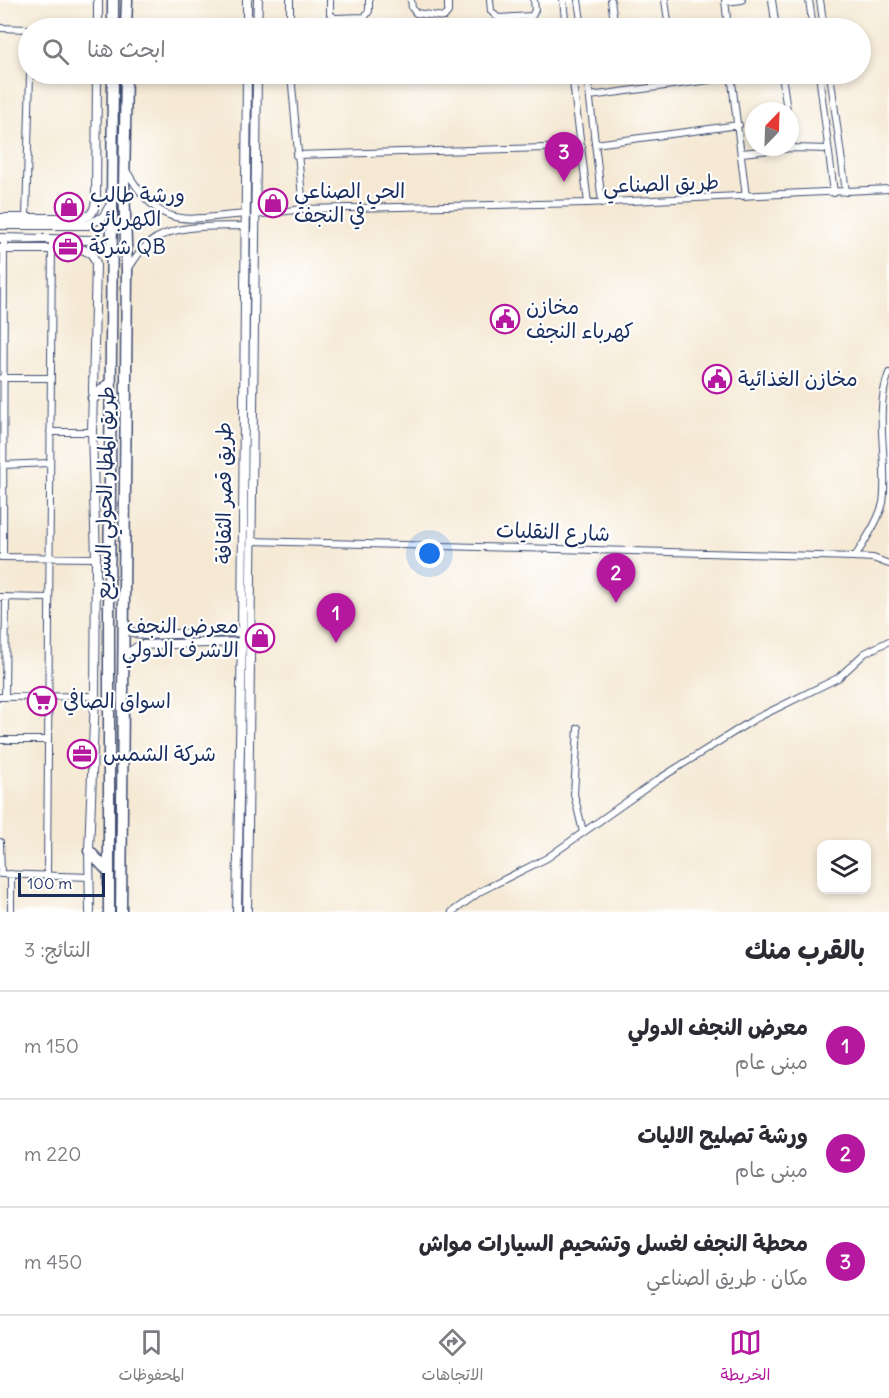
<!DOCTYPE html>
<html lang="ar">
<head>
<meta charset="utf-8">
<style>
	body { margin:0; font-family:Delius,"Playpen Sans Arabic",sans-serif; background:#f7f7f7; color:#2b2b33; direction:rtl }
	.controls { position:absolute; right:18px; bottom:18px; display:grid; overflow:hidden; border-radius:12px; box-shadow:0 3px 9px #0003 }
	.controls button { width:54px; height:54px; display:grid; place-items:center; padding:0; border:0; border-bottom:2px solid #e1e1e2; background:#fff; color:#2b2b33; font:30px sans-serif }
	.compass { position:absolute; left:745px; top:102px; width:54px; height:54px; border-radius:50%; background:#fff; box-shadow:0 3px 9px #0003; rotate:23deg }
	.scale { position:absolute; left:18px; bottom:15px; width:87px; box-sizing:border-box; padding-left:6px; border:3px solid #1b2f5e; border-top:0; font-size:16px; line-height:21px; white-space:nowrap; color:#1b2f5e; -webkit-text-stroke:4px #fff; paint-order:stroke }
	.you { position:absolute; left:430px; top:554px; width:21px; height:21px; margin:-15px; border:4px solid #fff; border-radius:50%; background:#1a73e8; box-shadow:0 0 0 9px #1a73e833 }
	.badge { display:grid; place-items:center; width:39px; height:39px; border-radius:50%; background:#b5179e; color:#fff; font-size:20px; font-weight:700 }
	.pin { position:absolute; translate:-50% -50px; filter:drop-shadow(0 2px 3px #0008) }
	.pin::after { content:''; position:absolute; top:32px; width:21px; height:18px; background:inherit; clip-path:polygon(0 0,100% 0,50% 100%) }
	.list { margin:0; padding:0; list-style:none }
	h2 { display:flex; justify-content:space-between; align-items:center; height:78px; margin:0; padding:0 24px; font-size:26px }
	h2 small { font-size:20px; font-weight:400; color:#7c7c81 }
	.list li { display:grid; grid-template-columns:39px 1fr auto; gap:18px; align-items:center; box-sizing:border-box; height:108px; padding:0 24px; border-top:2px solid #e1e1e2 }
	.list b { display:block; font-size:22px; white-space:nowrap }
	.list p { margin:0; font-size:20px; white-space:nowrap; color:#7c7c81 }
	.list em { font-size:20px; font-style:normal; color:#7c7c81 }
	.icon { flex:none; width:33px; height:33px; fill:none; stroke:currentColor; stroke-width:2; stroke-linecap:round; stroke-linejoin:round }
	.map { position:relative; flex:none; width:889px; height:912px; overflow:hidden; direction:ltr }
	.search { position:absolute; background:#fff; box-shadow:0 3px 9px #0003; left:18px; right:18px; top:18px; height:66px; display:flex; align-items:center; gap:15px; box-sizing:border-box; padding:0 21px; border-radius:33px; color:#7c7c81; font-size:22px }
	.sheet { height:402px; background:#fff }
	nav { display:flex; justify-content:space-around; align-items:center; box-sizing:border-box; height:84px; border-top:2px solid #e1e1e2; background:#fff; font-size:16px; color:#7c7c81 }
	nav a { display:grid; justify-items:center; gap:3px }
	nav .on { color:#b5179e }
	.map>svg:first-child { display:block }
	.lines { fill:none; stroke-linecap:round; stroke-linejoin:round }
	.minor-casing { stroke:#3c4b70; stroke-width:8 }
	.tertiary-casing { stroke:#3c4b70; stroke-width:10 }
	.secondary-casing { stroke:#3c4b70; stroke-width:10 }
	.trunk-casing { stroke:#3c4b70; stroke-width:13 }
	.minor { stroke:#fff; stroke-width:6 }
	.tertiary { stroke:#fff; stroke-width:8 }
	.secondary { stroke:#fff; stroke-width:8 }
	.trunk { stroke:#fff; stroke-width:10 }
	.labels { text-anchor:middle; stroke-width:4.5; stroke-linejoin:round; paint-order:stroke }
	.street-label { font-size:21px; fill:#1b2f5e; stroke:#fff }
	.poi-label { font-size:21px; fill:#1b2f5e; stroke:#fff; text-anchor:start }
</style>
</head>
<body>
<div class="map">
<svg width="889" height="912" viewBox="0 0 889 912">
	<rect width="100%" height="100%" fill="#fff"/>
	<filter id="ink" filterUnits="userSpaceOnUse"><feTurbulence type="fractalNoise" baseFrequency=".0167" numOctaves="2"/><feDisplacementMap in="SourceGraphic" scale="12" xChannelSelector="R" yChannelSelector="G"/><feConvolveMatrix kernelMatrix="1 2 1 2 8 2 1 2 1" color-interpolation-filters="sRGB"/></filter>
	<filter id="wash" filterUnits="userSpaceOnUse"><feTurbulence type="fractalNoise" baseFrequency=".008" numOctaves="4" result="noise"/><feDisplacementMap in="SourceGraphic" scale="24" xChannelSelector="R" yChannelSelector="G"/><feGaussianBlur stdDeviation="1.35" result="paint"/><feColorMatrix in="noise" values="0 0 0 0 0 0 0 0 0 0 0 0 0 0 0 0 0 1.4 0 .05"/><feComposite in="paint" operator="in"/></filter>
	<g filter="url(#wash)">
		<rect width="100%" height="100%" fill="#f5e9d4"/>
	</g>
	<g filter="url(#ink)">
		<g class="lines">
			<g class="minor-casing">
				<path id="minor" d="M290 0V28
					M330 0V14L335 18 365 17 369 11V0
					M411 0 412 8 416 13 444 17 448 12V0
					M490 0 491 11 498 18 532 16 535 10 534 0
					M563 0 566 28
					M578 0 582 28
					M611 0 615 28
					M665 0 669 28
					M725 0 728 28
					M772 0 776 28
					M809 0 813 28
					M820 0 824 28
					M725 2 742 0
					M0 28 28 29
					M291 74 303 209
					M572 74 588 203
					M587 74 602 203
					M731 74 746 197
					M782 74 787 111
					M819 74 834 193
					M830 74 846 192
					M590 96 732 77
					M790 133 792 148
					M595 144 739 125
					M742 153 792 148 828 149
					M296 155 582 147
					M126 170C162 232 183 219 245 214
					M255 215 303 209 588 203 889 189
					M26 218 30 74
					M129 268C135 259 140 250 149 243 174 223 214 227 244 226
					M1 378H50
					M50 432H92
					M3 465 49 463
					M251 541 855 557 873 558 889 564
					M1 557 96 558
					M3 557 4 238
					M855 557C865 540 878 522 883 503 889 461 873 414 889 373
					M0 597 49 598
					M0 697 95 696
					M5 697 6 597
					M578 728 574 794 583 832
					M0 740H48
					M0 842 1 874
					M0 874 90 877
					M11 874V912
					M47 875 52 238
					M452 912 481 891 547 858 656 781 753 720 838 678 865 653 889 641"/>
			</g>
			<g class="tertiary-casing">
				<path id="tertiary" d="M98 28V0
					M247 28V0
					M257 28 258 0
					M0 218H81C92 217 94 211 96 201L97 74
					M0 249H82L92 254 96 263 92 432 96 558 95 696 89 851 90 912
					M124 624 132 632 143 635 242 632
					M124 656 140 645 242 642
					M237 912 242 632 247 74
					M247 912 257 74"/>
			</g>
			<g class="secondary-casing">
				<path id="secondary" d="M0 225H88L103 217 111 204
					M0 238 90 240 103 247 111 259"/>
			</g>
			<g class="trunk-casing">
				<path id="trunk" d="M113 28V0
					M126 28 127 0
					M93 398 110 383
					M89 851 108 871
					M109 912V614L113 74
					M121 912 127 271 124 187 126 74"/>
			</g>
			<use href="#minor" class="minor"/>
			<use href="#tertiary" class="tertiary"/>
			<use href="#secondary" class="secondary"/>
			<use href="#trunk" class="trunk"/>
		</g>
	</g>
	<defs>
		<g id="shop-ring" transform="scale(1.5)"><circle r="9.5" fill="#fff" stroke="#b5179e" stroke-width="1.5"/><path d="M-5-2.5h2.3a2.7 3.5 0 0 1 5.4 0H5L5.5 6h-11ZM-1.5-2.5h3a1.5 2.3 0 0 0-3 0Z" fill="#b5179e"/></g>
		<g id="office-ring" transform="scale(1.5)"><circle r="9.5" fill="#fff" stroke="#b5179e" stroke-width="1.5"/><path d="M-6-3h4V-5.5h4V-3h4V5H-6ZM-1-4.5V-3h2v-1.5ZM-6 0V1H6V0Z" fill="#b5179e"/></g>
		<g id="civic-ring" transform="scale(1.5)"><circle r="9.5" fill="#fff" stroke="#b5179e" stroke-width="1.5"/><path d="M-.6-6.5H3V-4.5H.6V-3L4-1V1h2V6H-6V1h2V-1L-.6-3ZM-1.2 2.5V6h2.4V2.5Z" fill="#b5179e"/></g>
		<g id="supermarket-ring" transform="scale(1.5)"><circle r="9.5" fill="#fff" stroke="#b5179e" stroke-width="1.5"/><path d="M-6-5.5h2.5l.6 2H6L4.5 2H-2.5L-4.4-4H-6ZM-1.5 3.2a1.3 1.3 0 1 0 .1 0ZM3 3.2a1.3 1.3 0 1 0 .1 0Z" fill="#b5179e"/></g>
	</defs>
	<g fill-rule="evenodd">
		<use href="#shop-ring" x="273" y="203"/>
		<use href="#shop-ring" x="69" y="207"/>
		<use href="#office-ring" x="68" y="247"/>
		<use href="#civic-ring" x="505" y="319"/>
		<use href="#civic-ring" x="717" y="379"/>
		<use href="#shop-ring" x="260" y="638"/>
		<use href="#supermarket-ring" x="42" y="701"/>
		<use href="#office-ring" x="82" y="754"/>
	</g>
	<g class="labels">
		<g class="street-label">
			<text transform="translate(661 184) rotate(-2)" y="7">طريق الصناعي</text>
			<text transform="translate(105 493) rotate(-89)" y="7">طريق المطار الحولي السريع</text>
			<text transform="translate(224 493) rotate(-90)" y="7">طريق قصر الثقافة</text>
			<text transform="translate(553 532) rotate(2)" y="7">شارع النقليات</text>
		</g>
		<g class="poi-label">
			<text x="294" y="198">الحي الصناعي<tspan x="294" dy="24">في النجف</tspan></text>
			<text x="90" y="202">ورشة طالب<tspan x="90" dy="24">الكهربائي</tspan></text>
			<text x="89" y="254">شركة QB</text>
			<text x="526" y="314">مخازن<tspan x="526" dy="24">كهرباء النجف</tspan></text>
			<text x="738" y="386">مخازن الغذائية</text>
			<text x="239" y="633" text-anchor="end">معرض النجف<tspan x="239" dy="24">الاشرف الدولي</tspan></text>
			<text x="63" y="708">اسواق الصافي</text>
			<text x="103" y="761">شركة الشمس</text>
		</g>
	</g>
</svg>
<div class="controls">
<button><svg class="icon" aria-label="layers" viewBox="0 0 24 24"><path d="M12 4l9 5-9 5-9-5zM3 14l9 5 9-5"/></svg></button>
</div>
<svg class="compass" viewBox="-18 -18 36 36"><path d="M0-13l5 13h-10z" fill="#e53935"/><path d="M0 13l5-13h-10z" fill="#7c7c81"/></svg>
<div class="scale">100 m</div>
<div class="you"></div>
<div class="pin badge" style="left:336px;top:643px">1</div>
<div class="pin badge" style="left:616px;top:603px">2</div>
<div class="pin badge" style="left:564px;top:182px">3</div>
<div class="search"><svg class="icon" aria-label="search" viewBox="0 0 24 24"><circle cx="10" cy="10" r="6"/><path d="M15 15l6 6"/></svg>ابحث هنا</div>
</div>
<section class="sheet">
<h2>بالقرب منك<small>النتائج: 3</small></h2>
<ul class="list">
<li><span class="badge">1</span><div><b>معرض النجف الدولي</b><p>مبنى عام</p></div><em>150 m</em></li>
<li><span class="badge">2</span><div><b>ورشة تصليح الاليات</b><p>مبنى عام</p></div><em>220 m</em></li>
<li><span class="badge">3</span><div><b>محطة النجف لغسل وتشحيم السيارات مواش</b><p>مكان · طريق الصناعي</p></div><em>450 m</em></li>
</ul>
</section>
<nav>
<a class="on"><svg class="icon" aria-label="map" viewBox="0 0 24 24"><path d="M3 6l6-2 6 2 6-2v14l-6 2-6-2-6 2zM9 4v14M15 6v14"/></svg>الخريطة</a>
<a><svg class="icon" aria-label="directions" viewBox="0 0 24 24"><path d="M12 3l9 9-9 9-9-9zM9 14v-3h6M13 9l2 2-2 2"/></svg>الاتجاهات</a>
<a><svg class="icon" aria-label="saved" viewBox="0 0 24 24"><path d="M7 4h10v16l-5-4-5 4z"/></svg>المحفوظات</a>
</nav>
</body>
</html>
